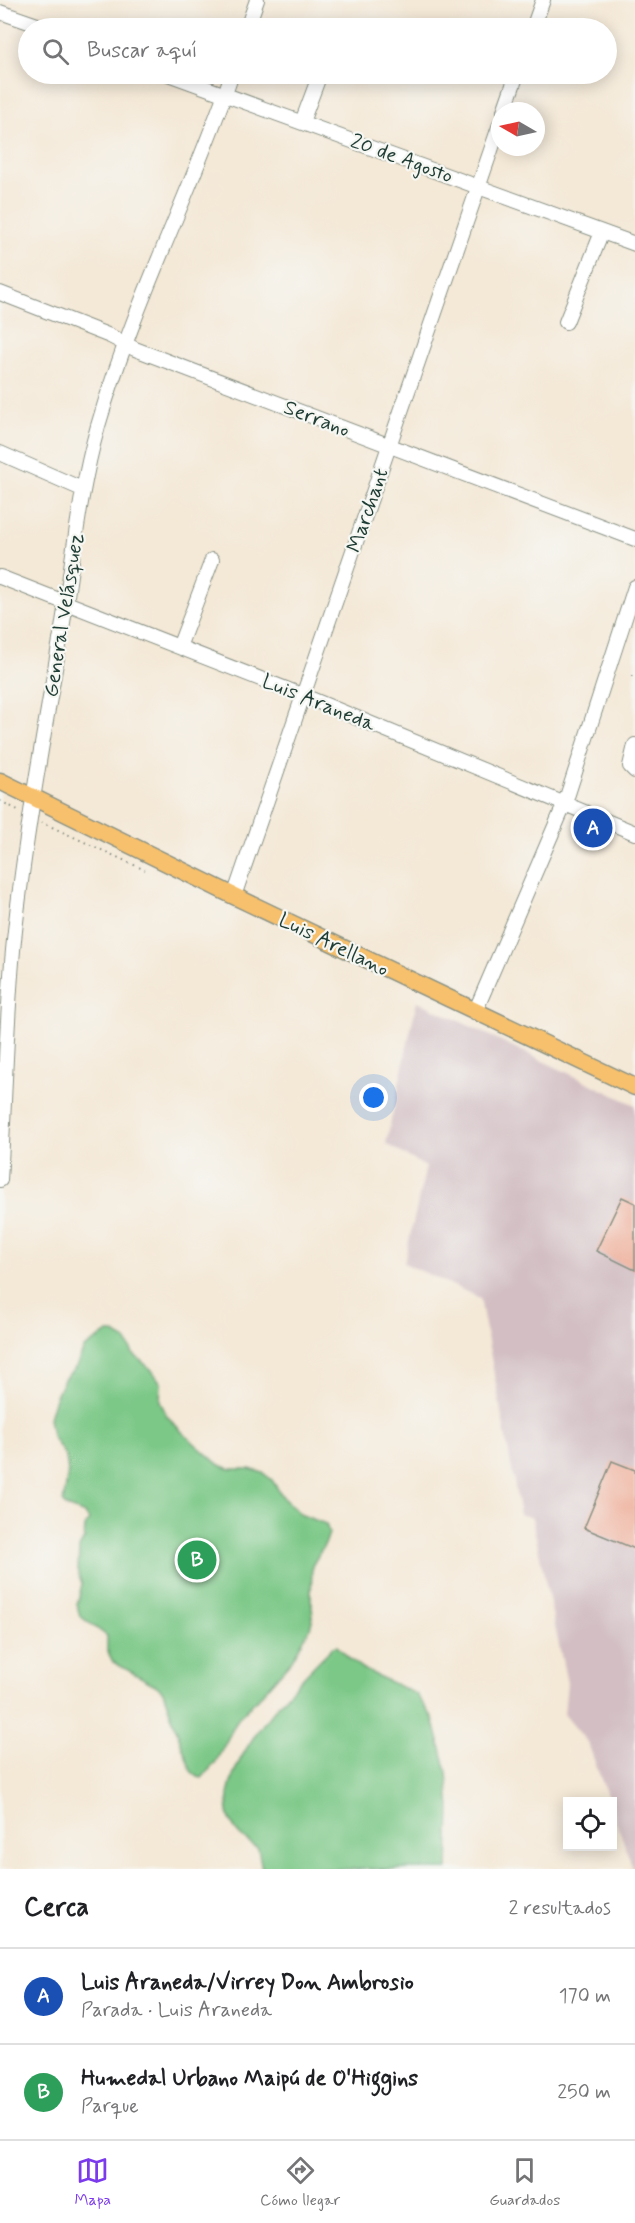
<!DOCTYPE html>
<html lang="es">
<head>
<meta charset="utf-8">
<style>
	body { margin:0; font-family:Mynerve,sans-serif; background:#f2f2f2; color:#202124 }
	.controls { position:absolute; right:18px; bottom:18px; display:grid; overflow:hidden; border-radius:0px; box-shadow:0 3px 15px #0003 }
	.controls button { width:54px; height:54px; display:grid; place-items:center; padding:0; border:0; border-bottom:2px solid #e0e0e0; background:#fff; color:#202124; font:30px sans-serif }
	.compass { position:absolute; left:491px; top:102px; width:54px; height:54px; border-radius:50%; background:#fff; box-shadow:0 3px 15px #0003; rotate:279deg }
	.you { position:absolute; left:374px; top:1098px; width:21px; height:21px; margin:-15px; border:4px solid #fff; border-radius:50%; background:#1a73e8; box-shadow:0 0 0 9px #1a73e833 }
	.badge { display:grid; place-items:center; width:39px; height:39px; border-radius:50%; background:#7c3aed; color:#fff; font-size:20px; font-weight:700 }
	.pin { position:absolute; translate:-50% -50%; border:3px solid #fff; box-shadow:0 2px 6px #0006 }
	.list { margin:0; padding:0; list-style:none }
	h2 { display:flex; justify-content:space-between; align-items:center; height:78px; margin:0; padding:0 24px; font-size:26px }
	h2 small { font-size:20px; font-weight:400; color:#757577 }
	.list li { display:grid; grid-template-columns:39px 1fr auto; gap:18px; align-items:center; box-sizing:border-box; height:96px; padding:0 24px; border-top:2px solid #e0e0e0 }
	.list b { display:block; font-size:22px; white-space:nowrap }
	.list p { margin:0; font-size:20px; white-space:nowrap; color:#757577 }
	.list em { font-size:20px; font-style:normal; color:#757577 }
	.icon { flex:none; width:33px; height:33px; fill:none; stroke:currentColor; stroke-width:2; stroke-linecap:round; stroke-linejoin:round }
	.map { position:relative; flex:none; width:635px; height:1869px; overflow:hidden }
	.search { position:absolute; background:#fff; box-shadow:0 3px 15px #0003; left:18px; right:18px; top:18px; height:66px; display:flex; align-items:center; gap:15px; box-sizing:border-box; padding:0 21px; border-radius:33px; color:#757577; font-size:22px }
	.sheet { height:270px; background:#fff }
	nav { display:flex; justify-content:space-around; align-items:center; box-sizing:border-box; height:84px; border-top:2px solid #e0e0e0; background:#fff; font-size:16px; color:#757577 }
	nav a { display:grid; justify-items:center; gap:3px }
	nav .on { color:#7c3aed }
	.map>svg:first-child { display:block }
	.industrial { fill:#d2bec3 }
	.green { fill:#7bc887; stroke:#4d825e; stroke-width:1.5 }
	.building { fill:#efb09c }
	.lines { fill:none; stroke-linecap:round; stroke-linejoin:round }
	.minor-casing { stroke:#8a9285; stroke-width:16 }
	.major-casing { stroke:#8a9285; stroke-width:19 }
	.path { stroke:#8a9285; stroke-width:2; stroke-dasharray:1.5 4.5; stroke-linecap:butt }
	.minor { stroke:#fff; stroke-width:14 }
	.major { stroke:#f7c06c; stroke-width:16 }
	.labels { text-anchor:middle; stroke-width:4.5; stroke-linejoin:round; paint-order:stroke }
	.street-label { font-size:21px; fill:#1f3d34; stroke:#f6f6f2 }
</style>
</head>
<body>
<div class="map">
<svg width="635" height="1869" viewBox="0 0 635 1869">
	<rect width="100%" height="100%" fill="#f6f6f2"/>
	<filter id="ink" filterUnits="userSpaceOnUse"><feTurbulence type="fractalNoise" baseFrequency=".0167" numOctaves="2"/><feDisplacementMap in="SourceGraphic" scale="12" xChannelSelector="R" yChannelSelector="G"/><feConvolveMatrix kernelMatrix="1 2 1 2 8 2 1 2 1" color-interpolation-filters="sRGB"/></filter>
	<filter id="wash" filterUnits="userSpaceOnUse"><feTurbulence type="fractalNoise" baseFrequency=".008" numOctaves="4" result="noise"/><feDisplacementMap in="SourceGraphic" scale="24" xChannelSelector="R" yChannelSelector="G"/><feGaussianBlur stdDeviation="1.35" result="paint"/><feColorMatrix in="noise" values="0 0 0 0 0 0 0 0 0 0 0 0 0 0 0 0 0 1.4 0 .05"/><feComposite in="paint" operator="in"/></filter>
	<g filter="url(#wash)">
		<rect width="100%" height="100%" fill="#f4e8d6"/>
		<path class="industrial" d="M417 1001 635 1105V1869H633L613 1812 612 1802 609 1801 588 1743 564 1714 567 1683 532 1518 520 1514 480 1298 404 1263 426 1167 386 1144Z"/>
		<path class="green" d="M107 1333H114L126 1340 133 1354 151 1369 161 1383 160 1401 167 1416 184 1434 218 1464 230 1469H250L263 1473 272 1480 285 1500 302 1515 326 1524 329 1533 326 1542 312 1566 311 1598 313 1617 310 1628 292 1660 262 1694 239 1717 215 1763 202 1778 198 1777 191 1771 163 1692 157 1686 113 1662 107 1650V1636L80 1616 77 1605 82 1584 78 1574 79 1548 84 1539 85 1527 89 1520C83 1508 70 1513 63 1503L68 1473 66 1457 52 1436 49 1418 54 1401 64 1379 76 1367 84 1348Z
			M337 1646 351 1660 363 1669 416 1694 433 1718 447 1772 450 1810 448 1869H262L258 1848C252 1844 245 1840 240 1835 191 1785 300 1679 333 1647Z"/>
		<g id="blocks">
			<path class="building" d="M622 1197 635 1203V1270L596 1251Z
				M612 1461 635 1470V1549L584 1528Z"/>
		</g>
	</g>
	<g filter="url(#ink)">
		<use href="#blocks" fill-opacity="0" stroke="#8a9285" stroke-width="1.5"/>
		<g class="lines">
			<g class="minor-casing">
				<path id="minor" d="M0 12 46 28
					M247 28 257 0
					M336 28V26
					M533 28 543 0
					M168 74 635 244
					M504 111 517 74
					M302 122 320 74
					M0 293 110 336 135 349 635 539
					M566 322 602 232
					M0 453 82 489
					M0 577 304 696 635 833
					M179 647 212 560
					M635 745 630 766 635 771
					M234 896 500 124
					M475 1012 565 803 635 587
					M0 1180C5 1100 6 1019 14 940 25 836 44 732 62 629 73 561 79 492 98 426 133 305 191 193 232 74"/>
			</g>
			<g class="major-casing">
				<path id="major" d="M0 781 234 896 635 1087"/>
			</g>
			<path class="path" d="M631 676H635
				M0 801 18 810
				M41 822 145 870"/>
			<use href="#minor" class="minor"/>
			<use href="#major" class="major"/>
		</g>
	</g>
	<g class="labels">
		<g class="street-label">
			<text transform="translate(402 158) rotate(20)" y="7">20 de Agosto</text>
			<text transform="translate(317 418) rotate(21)" y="7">Serrano</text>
			<text transform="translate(367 510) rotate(-71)" y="7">Marchant</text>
			<text transform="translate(63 615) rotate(-81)" y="7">General Velásquez</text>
			<text transform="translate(319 702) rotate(22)" y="7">Luis Araneda</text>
			<text transform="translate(334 944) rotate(26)" y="7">Luis Arellano</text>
		</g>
	</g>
</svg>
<div class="controls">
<button><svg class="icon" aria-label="locate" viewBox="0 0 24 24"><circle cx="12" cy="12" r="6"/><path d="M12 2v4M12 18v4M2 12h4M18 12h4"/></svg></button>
</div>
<svg class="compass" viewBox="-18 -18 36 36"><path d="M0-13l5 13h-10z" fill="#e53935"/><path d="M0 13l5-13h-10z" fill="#757577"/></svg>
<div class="you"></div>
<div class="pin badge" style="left:593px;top:828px;background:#1a4fb4">A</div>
<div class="pin badge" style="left:197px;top:1560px;background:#2e9e5b">B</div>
<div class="search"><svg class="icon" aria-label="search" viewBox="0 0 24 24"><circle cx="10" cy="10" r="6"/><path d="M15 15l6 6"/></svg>Buscar aquí</div>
</div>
<section class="sheet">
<h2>Cerca<small>2 resultados</small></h2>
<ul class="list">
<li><span class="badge" style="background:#1a4fb4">A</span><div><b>Luis Araneda/Virrey Don Ambrosio</b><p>Parada · Luis Araneda</p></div><em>170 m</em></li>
<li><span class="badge" style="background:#2e9e5b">B</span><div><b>Humedal Urbano Maipú de O'Higgins</b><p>Parque</p></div><em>250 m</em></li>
</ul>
</section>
<nav>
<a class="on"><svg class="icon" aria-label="map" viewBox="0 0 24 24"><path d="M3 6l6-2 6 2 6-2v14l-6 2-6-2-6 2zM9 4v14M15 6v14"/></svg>Mapa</a>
<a><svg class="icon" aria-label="directions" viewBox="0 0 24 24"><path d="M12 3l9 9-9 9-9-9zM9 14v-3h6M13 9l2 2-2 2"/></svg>Cómo llegar</a>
<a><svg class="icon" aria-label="saved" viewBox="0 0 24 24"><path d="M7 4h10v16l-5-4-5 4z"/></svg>Guardados</a>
</nav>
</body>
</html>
